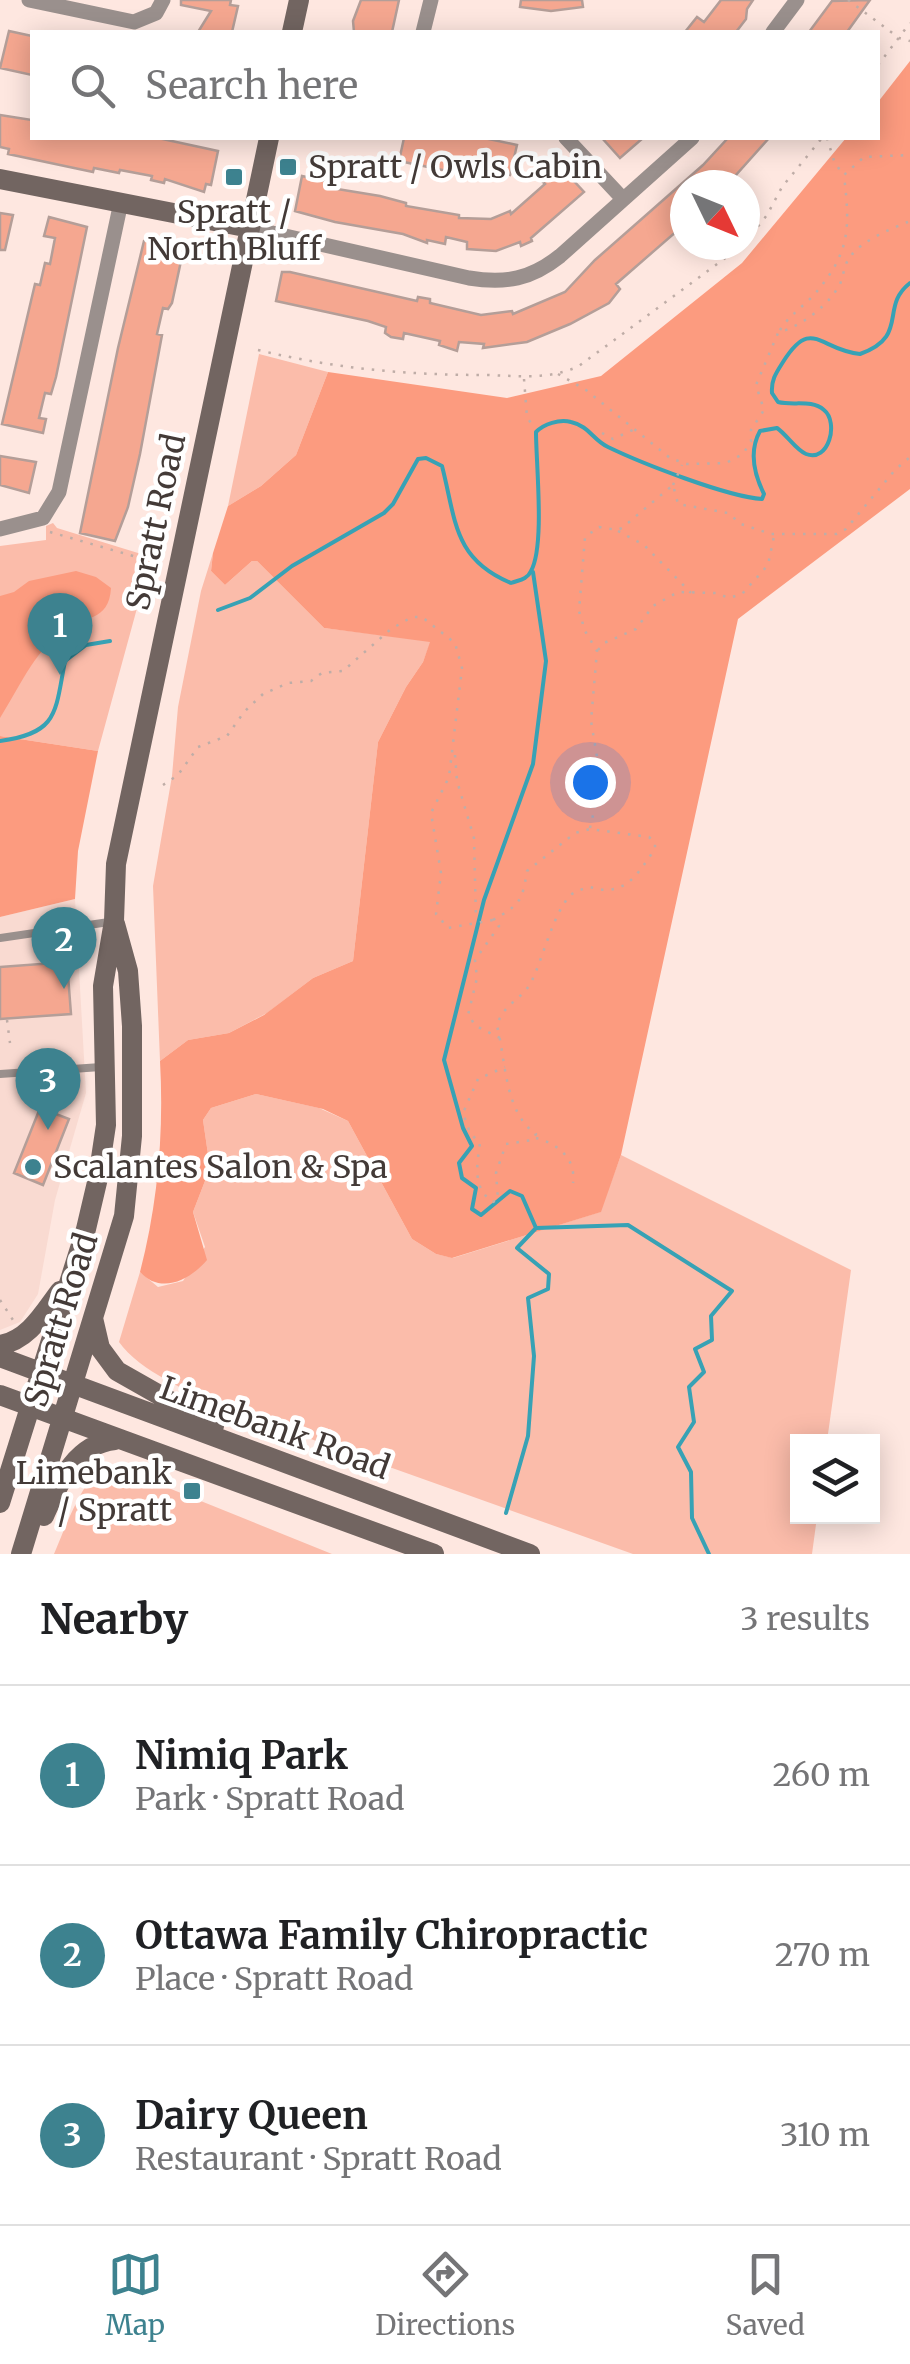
<!DOCTYPE html>
<html lang="en">
<head>
<meta charset="utf-8">
<style>
	body { margin:0; font-family:Merriweather,serif; background:#f6f6f6; color:#202124 }
	.controls { position:absolute; right:30px; bottom:30px; display:grid; overflow:hidden; border-radius:0px; box-shadow:0 5px 25px #0003 }
	.controls button { width:90px; height:90px; display:grid; place-items:center; padding:0; border:0; border-bottom:2px solid #e0e0e0; background:#fff; color:#202124; font:50px sans-serif }
	.compass { position:absolute; left:670px; top:170px; width:90px; height:90px; border-radius:50%; background:#fff; box-shadow:0 5px 25px #0003; rotate:133deg }
	.you { position:absolute; left:590px; top:782px; width:35px; height:35px; margin:-25px; border:8px solid #fff; border-radius:50%; background:#1a73e8; box-shadow:0 0 0 15px #1a73e833 }
	.badge { display:grid; place-items:center; width:65px; height:65px; border-radius:50%; background:#3d828f; color:#fff; font-size:32px; font-weight:700 }
	.pin { position:absolute; translate:-50% -82px; filter:drop-shadow(0 2px 5px #0008) }
	.pin::after { content:''; position:absolute; top:52px; width:35px; height:30px; background:inherit; clip-path:polygon(0 0,100% 0,50% 100%) }
	.list { margin:0; padding:0; list-style:none }
	h2 { display:flex; justify-content:space-between; align-items:center; height:130px; margin:0; padding:0 40px; font-size:42px }
	h2 small { font-size:32px; font-weight:400; color:#757577 }
	.list li { display:grid; grid-template-columns:65px 1fr auto; gap:30px; align-items:center; box-sizing:border-box; height:180px; padding:0 40px; border-top:2px solid #e0e0e0 }
	.list b { display:block; font-size:38px; white-space:nowrap }
	.list p { margin:0; font-size:32px; white-space:nowrap; color:#757577 }
	.list em { font-size:32px; font-style:normal; color:#757577 }
	.icon { flex:none; width:55px; height:55px; fill:none; stroke:currentColor; stroke-width:2; stroke-linecap:round; stroke-linejoin:round }
	.map { position:relative; flex:none; width:910px; height:1554px; overflow:hidden }
	.search { position:absolute; background:#fff; box-shadow:0 5px 25px #0003; left:30px; right:30px; top:30px; height:110px; display:flex; align-items:center; gap:25px; box-sizing:border-box; padding:0 35px; border-radius:0px; color:#757577; font-size:38px }
	.sheet { height:670px; background:#fff }
	nav { display:flex; justify-content:space-around; align-items:center; box-sizing:border-box; height:140px; border-top:2px solid #e0e0e0; background:#fff; font-size:28px; color:#757577 }
	nav a { display:grid; justify-items:center; gap:5px }
	nav .on { color:#3d828f }
	.map>svg:first-child { display:block }
	.built { fill:#f9dad1 }
	.green { fill:#fbbcaa }
	.forest { fill:#fc9b7f }
	.lines { fill:none; stroke-linecap:round; stroke-linejoin:round }
	.stream { stroke:#37a2b5; stroke-width:4 }
	.building { fill:#f5a790; stroke:#b49e98; stroke-width:2.5 }
	.path { stroke:#bfada7; stroke-width:2.5; stroke-dasharray:2.5 8; stroke-linecap:butt }
	.lane { stroke:#9a908d; stroke-width:8 }
	.street { stroke:#9a908d; stroke-width:15 }
	.secondary { stroke:#726561; stroke-width:20 }
	.poi-dot { fill:#3d828f; stroke:#fff; stroke-width:4 }
	.labels { text-anchor:middle; stroke-width:9; stroke-linejoin:round; paint-order:stroke }
	.poi-label { font-size:32px; fill:#433a37; stroke:#fff; text-anchor:start }
	.street-label { font-size:32px; fill:#433a37; stroke:#fff }
</style>
</head>
<body>
<div class="map">
<svg width="910" height="1554" viewBox="0 0 910 1554">
	<rect width="100%" height="100%" fill="#fee7e0"/>
	<path class="built" d="M75 899 86 1093 55 1200 38 1294 20 1322 0 1330V917Z"/>
	<path class="green" d="M259 354 328 372 296 455 261 486 228 506Z
		M53 523 57 528 151 557 98 751 0 736V546L46 540V526Z
		M213 553 211 571 225 585 252 561H257L324 628 431 641 423 662 406 687 378 742 353 961 313 978 267 1013 229 1033 188 1040 160 1061 153 886 172 776 178 707 201 591Z
		M256 1094 319 1108 348 1121 412 1239 436 1254 453 1258 600 1212 621 1155 851 1270 827 1441 798 1442V1516L817 1517 812 1554H633L224 1408C192 1393 139 1371 119 1342L140 1272 158 1287 183 1281 205 1247 193 1212 210 1168 203 1120 211 1108Z
		M104 1462 332 1554H54C67 1523 80 1487 104 1462Z"/>
	<path class="forest" d="M910 61V489L738 619 621 1155 601 1212 452 1258 436 1254 412 1239 348 1121 323 1109 256 1094 211 1108 203 1120 210 1168 193 1212 207 1260C190 1280 161 1295 140 1272 158 1203 164 1132 160 1061L188 1040 229 1033 264 1015 313 978 353 961 378 742 406 687 423 662 430 642 324 628 257 561H252L225 585 211 571 213 553 228 506 261 486 296 455 328 372 507 398 601 376 742 263 846 138H878V102Z
		M76 571 96 577 111 588C109 623 83 615 61 632 33 654 19 688 0 718V596L14 592 29 581Z
		M0 736 98 751 78 851 75 899 0 917Z"/>
	<g class="lines">
		<path class="stream" d="M218 610 250 598 292 566 384 513 393 504 418 459 426 458 442 466C456 520 453 559 511 583 519 580 527 580 531 571 545 546 536 464 536 432 544 424 559 419 571 422 589 426 593 440 608 447 641 463 728 497 762 499L764 494C754 474 749 451 760 431L777 428C787 435 796 450 806 454 829 463 839 422 824 410 811 399 794 406 778 402L772 393C771 380 776 373 783 362 812 316 819 350 860 354 910 336 879 307 910 283
			M0 741C59 733 55 712 65 661L86 645 110 641
			M536 1228 628 1225 732 1291 711 1316 712 1340 695 1349 704 1372 689 1387 694 1422 678 1447 691 1472 692 1518 709 1554
			M506 1513 528 1436 534 1356 528 1298 548 1289 549 1274 517 1248 536 1228 522 1196 510 1191 481 1215 472 1209 476 1188 462 1178 459 1163 472 1146 463 1128 444 1060 484 900 533 764 546 661 533 572"/>
	</g>
	<path class="building" d="M181 0H231L230 5 238 6 232 32H198L211 11 181 5Z
		M361 0H399L392 32H354L353 21Z
		M521 0H582L583 7 551 11 520 7Z
		M721 0H753L747 9 746 19 736 32H685L697 17 704 22Z
		M870 0 847 32H809L832 1Z
		M9 31 32 36V75L0 68Z
		M0 115 32 120V138H158L218 151 211 185 206 184 204 192 165 179 164 183 151 180 152 176 120 170 119 173 94 168 93 172 8 154 9 149 0 147Z
		M404 138H484L517 145 510 175 488 169 486 179 399 161Z
		M602 138H643L620 158Z
		M728 138H769L727 185H685V238L678 230 616 284 620 289 609 303 570 324 527 342 483 348 484 344 459 342 457 351 439 345 440 341 404 333 403 339 391 337 385 333 386 327 368 321 276 301 282 272H290L417 301 418 297 430 299V303L481 315 512 311 513 314 565 292 595 260 703 165Z
		M559 165 584 192 531 238 532 241 521 246 520 242 496 251 467 249V242L446 237 445 244 427 240V243L403 234 335 222 295 211 302 176 326 181 325 187 380 196 406 203V206L459 215V218L491 219 510 211 511 214 545 184 540 179Z
		M0 213 13 215 5 250H0Z
		M49 217 87 227 56 377 51 394 45 393 39 418 46 419 43 433 2 424 35 284 40 285 45 263 50 264 55 238 44 236Z
		M150 239 184 247 172 303 168 309 163 308 157 334 162 335 140 454 128 507 115 541 80 533 118 348 144 241Z
		M0 456 36 462 29 493 0 485Z
		M67 962 71 1014 0 1019V967Z
		M40 1108 69 1119 43 1185 14 1173Z"/>
	<g class="lines">
		<path class="path" d="M848 0 899 38 910 41
			M878 65 910 23
			M827 138 835 164 842 172
			M745 243 767 215 782 187 822 138
			M780 330C788 317 801 308 812 297 851 253 850 229 844 175L864 157 910 155
			M258 350C338 369 406 375 488 375 520 376 549 380 579 366L743 245
			M558 374 586 390 670 458 687 464 726 463 743 454 751 441V430L764 410 756 385 778 333C802 325 826 308 839 286 844 277 843 266 850 257 862 240 891 229 910 221
			M524 379 527 417 534 428
			M602 433 613 439 635 429
			M673 485 682 465
			M618 531 644 545 691 593
			M50 532 154 562
			M598 650 604 643 636 629 653 606 678 592 716 593 729 598 742 594 768 565 774 536
			M455 755 457 781 474 838 476 920
			M163 785 178 775 198 747 227 736 244 712 263 694 288 683 311 681 322 673 343 671 391 629 412 617H422L455 643 462 668 449 777 431 813 441 873 436 914 448 928 493 920 499 926 475 960 477 978 468 1015 476 1026 500 1038
			M590 828 601 781 591 721 597 651 585 631 579 611 585 537 599 527 617 530 622 528 673 485 678 504 728 513 741 524 771 534H837L846 529 895 470 910 457
			M493 920C521 904 522 901 527 871L575 833 590 829 649 837 655 843V849C637 874 626 898 590 887 586 889 580 889 575 892 555 903 542 964 530 984 521 1000 502 1005 497 1026 506 1060 504 1112 536 1134L532 1140 506 1144 496 1173 498 1199 493 1202C472 1188 477 1165 480 1143L470 1133 463 1113 478 1079 505 1067
			M7 1020 10 1043
			M536 1138C558 1144 576 1158 573 1183
			M0 1300 13 1320"/>
		<path class="lane" d="M0 938 109 922
			M0 1074 101 1067"/>
		<path class="street" d="M29 0 134 22 156 13 163 0
			M423 32 431 0
			M773 32 797 0
			M566 138 623 199
			M250 228 469 278C506 284 531 279 560 256L692 138
			M0 529 43 518 59 492 121 202"/>
		<path class="secondary" d="M292 32 299 0
			M0 179 250 228
			M93 1318 100 1348 117 1371 214 1426
			M0 1345C29 1340 44 1312 60 1291
			M0 1357 530 1554
			M0 1395 434 1554
			M0 1503 86 1229 98 1178 106 1125 103 986 114 921 116 864 269 138
			M44 1516C59 1483 75 1444 115 1440
			M21 1554 124 1216 132 1136V1026L128 971 115 924"/>
	</g>
	<g class="poi-dot">
		<rect x="278" y="157" width="20" height="20" rx="5"/>
		<rect x="224" y="167" width="20" height="20" rx="5"/>
		<circle cx="33" cy="1167" r="10"/>
		<rect x="182" y="1481" width="20" height="20" rx="5"/>
	</g>
	<g class="labels">
		<g class="poi-label">
			<text x="308" y="178">Spratt / Owls Cabin</text>
			<text x="234" y="223" text-anchor="middle">Spratt /<tspan x="234" dy="37">North Bluff</tspan></text>
			<text x="53" y="1178">Scalantes Salon &amp; Spa</text>
			<text x="172" y="1484" text-anchor="end">Limebank<tspan x="172" dy="37">/ Spratt</tspan></text>
		</g>
		<g class="street-label">
			<text transform="translate(156 522) rotate(-78)" y="11">Spratt Road</text>
			<text transform="translate(61 1320) rotate(-73)" y="11">Spratt Road</text>
			<text transform="translate(275 1428) rotate(20)" y="11">Limebank Road</text>
		</g>
	</g>
</svg>
<div class="controls">
<button><svg class="icon" aria-label="layers" viewBox="0 0 24 24"><path d="M12 4l9 5-9 5-9-5zM3 14l9 5 9-5"/></svg></button>
</div>
<svg class="compass" viewBox="-18 -18 36 36"><path d="M0-13l5 13h-10z" fill="#e53935"/><path d="M0 13l5-13h-10z" fill="#757577"/></svg>
<div class="you"></div>
<div class="pin badge" style="left:60px;top:675px">1</div>
<div class="pin badge" style="left:64px;top:989px">2</div>
<div class="pin badge" style="left:48px;top:1130px">3</div>
<div class="search"><svg class="icon" aria-label="search" viewBox="0 0 24 24"><circle cx="10" cy="10" r="6"/><path d="M15 15l6 6"/></svg>Search here</div>
</div>
<section class="sheet">
<h2>Nearby<small>3 results</small></h2>
<ul class="list">
<li><span class="badge">1</span><div><b>Nimiq Park</b><p>Park · Spratt Road</p></div><em>260 m</em></li>
<li><span class="badge">2</span><div><b>Ottawa Family Chiropractic</b><p>Place · Spratt Road</p></div><em>270 m</em></li>
<li><span class="badge">3</span><div><b>Dairy Queen</b><p>Restaurant · Spratt Road</p></div><em>310 m</em></li>
</ul>
</section>
<nav>
<a class="on"><svg class="icon" aria-label="map" viewBox="0 0 24 24"><path d="M3 6l6-2 6 2 6-2v14l-6 2-6-2-6 2zM9 4v14M15 6v14"/></svg>Map</a>
<a><svg class="icon" aria-label="directions" viewBox="0 0 24 24"><path d="M12 3l9 9-9 9-9-9zM9 14v-3h6M13 9l2 2-2 2"/></svg>Directions</a>
<a><svg class="icon" aria-label="saved" viewBox="0 0 24 24"><path d="M7 4h10v16l-5-4-5 4z"/></svg>Saved</a>
</nav>
</body>
</html>
